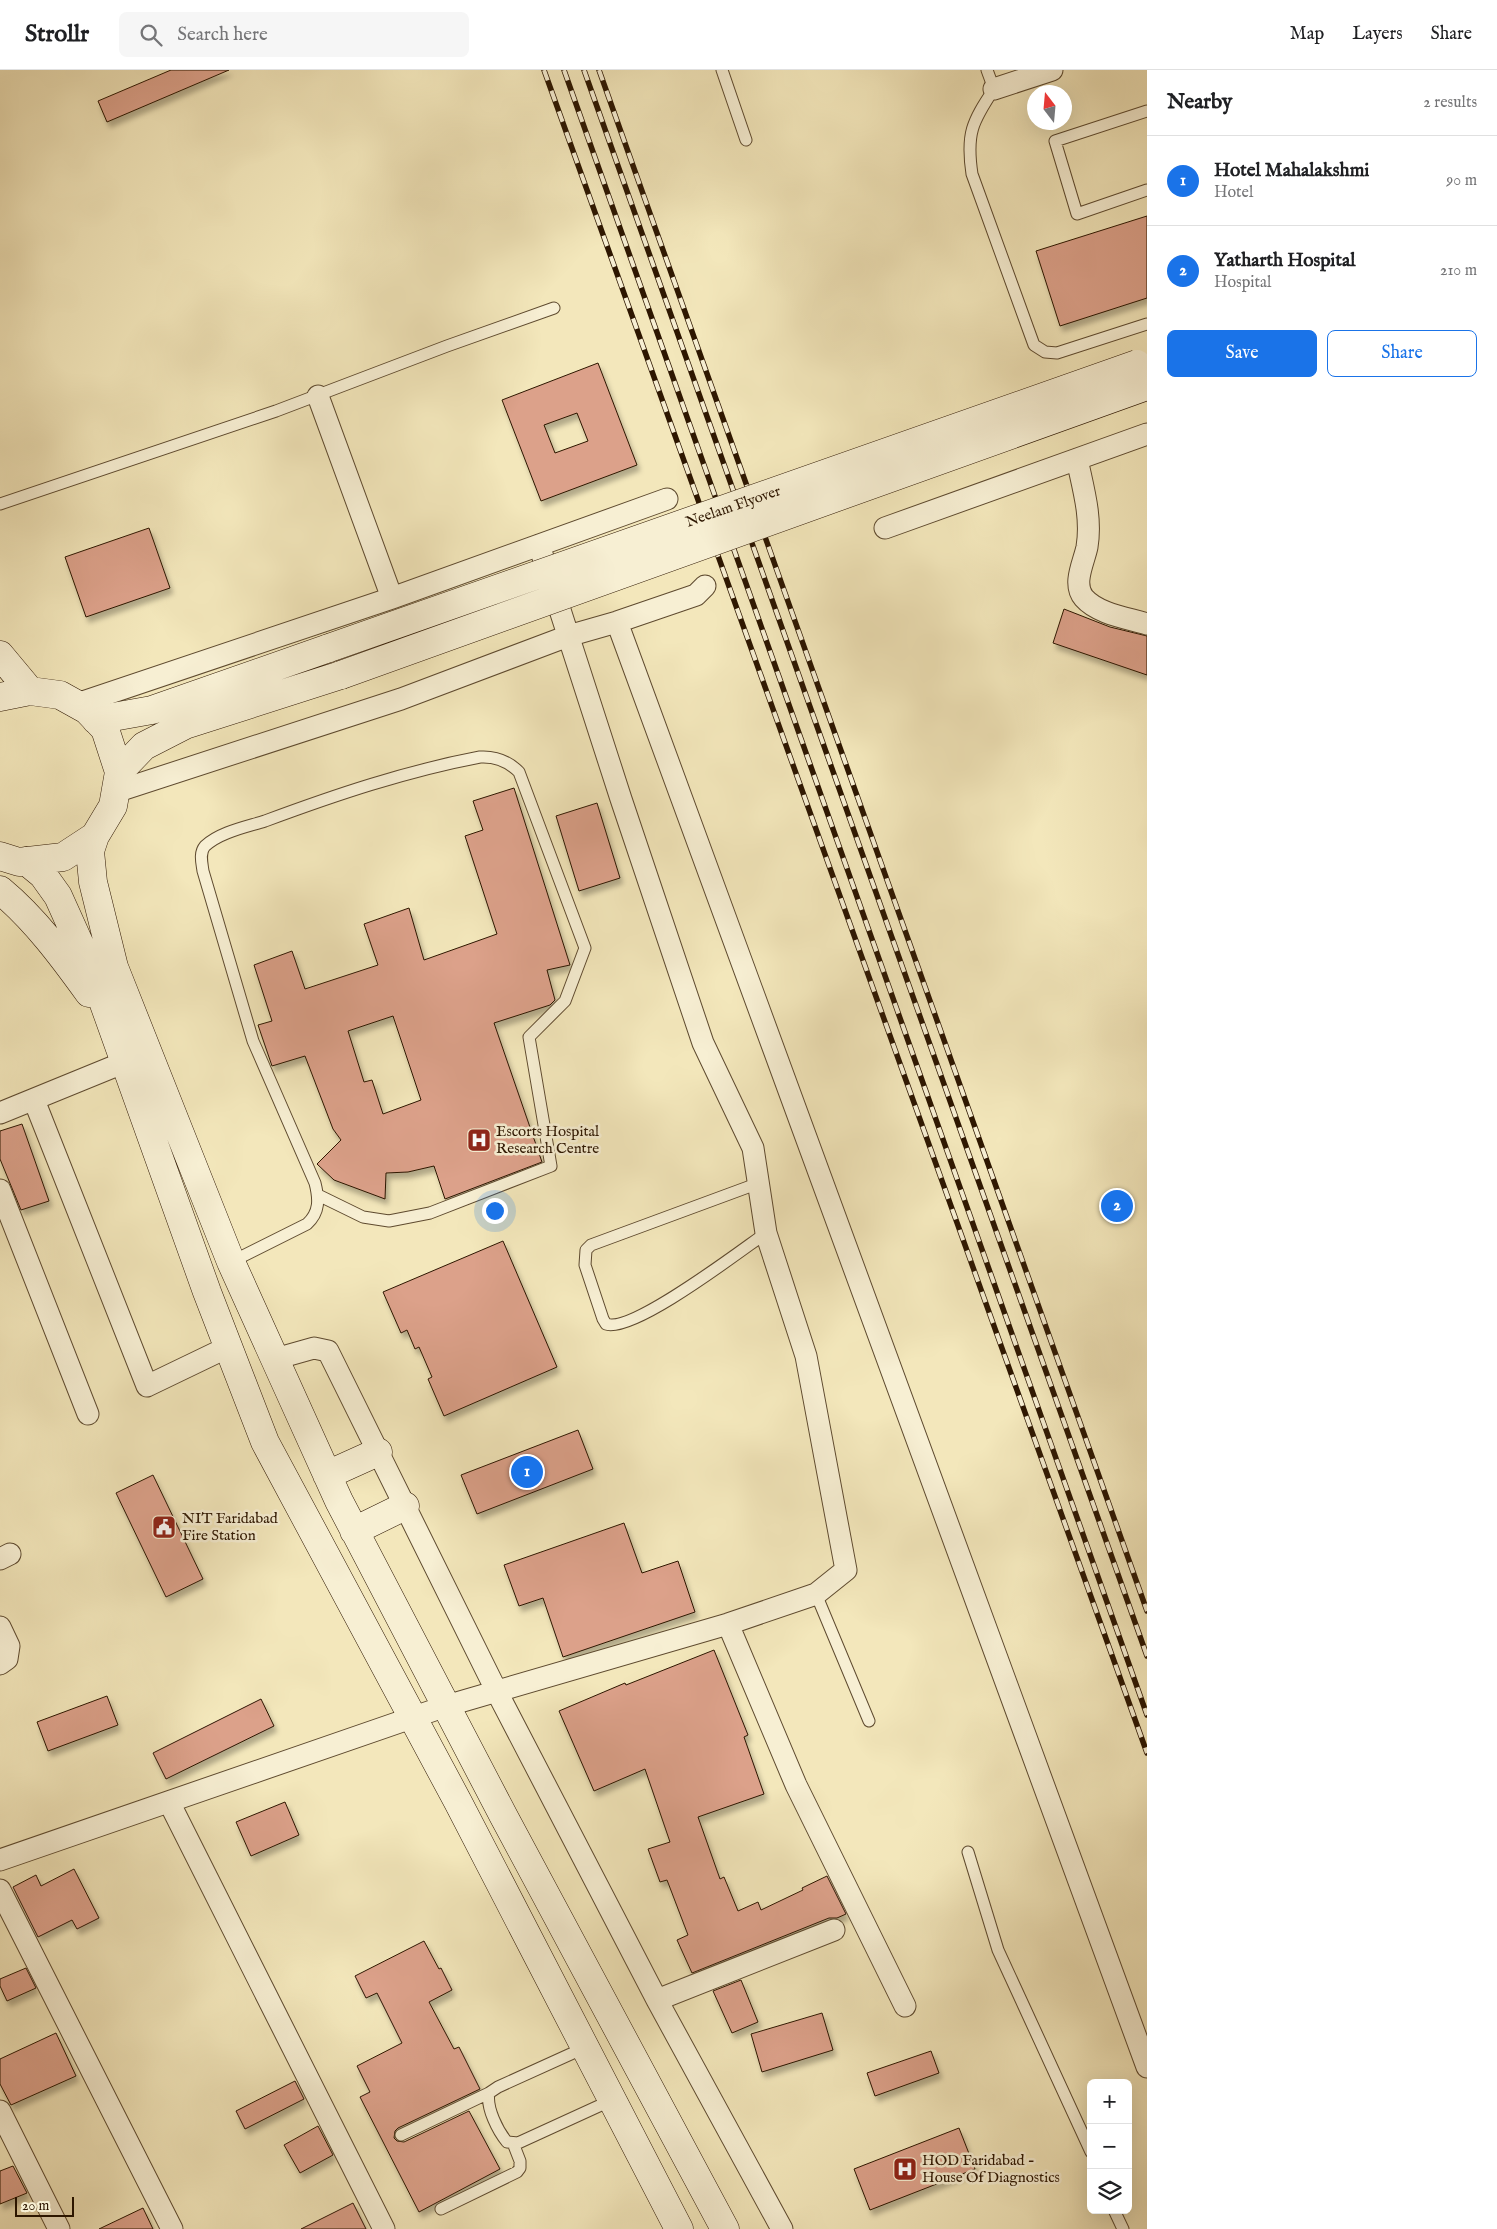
<!DOCTYPE html>
<html lang="en">
<head>
<meta charset="utf-8">
<style>
	body { margin:0; font-family:"IM FELL English",serif; background:#f6f6f6; color:#202124 }
	.controls { position:absolute; right:15px; bottom:15px; display:grid; overflow:hidden; border-radius:8px; box-shadow:0 5px 20px #0002 }
	.controls button { width:45px; height:45px; display:grid; place-items:center; padding:0; border:0; border-bottom:1px solid #e0e0e0; background:#fff; color:#202124; font:25px sans-serif }
	.compass { position:absolute; left:1027px; top:15px; width:45px; height:45px; border-radius:50%; background:#fff; box-shadow:0 5px 20px #0002; rotate:344deg }
	.scale { position:absolute; left:15px; bottom:12px; width:59px; box-sizing:border-box; padding-left:5px; border:2px solid #2d1600; border-top:0; font-size:14px; line-height:18px; white-space:nowrap; color:#2d1600; -webkit-text-stroke:4px #f7efd3; paint-order:stroke }
	.you { position:absolute; left:494px; top:1140px; width:18px; height:18px; margin:-12px; border:4px solid #fff; border-radius:50%; background:#1a73e8; box-shadow:0 0 0 8px #1a73e833 }
	.badge { display:grid; place-items:center; width:32px; height:32px; border-radius:50%; background:#1a73e8; color:#fff; font-size:16px; font-weight:700 }
	.pin { position:absolute; translate:-50% -50%; border:2px solid #fff; box-shadow:0 1px 5px #0006 }
	.list { margin:0; padding:0; list-style:none }
	h2 { display:flex; justify-content:space-between; align-items:center; height:65px; margin:0; padding:0 20px; font-size:21px }
	h2 small { font-size:16px; font-weight:400; color:#757577 }
	.list li { display:grid; grid-template-columns:32px 1fr auto; gap:15px; align-items:center; box-sizing:border-box; height:90px; padding:0 20px; border-top:1px solid #e0e0e0 }
	.list b { display:block; font-size:19px; white-space:nowrap }
	.list p { margin:0; font-size:16px; white-space:nowrap; color:#757577 }
	.list em { font-size:16px; font-style:normal; color:#757577 }
	.actions { display:flex; gap:10px; padding:15px 20px }
	.actions a { flex:1; padding:11px 0; border:1px solid #1a73e8; border-radius:8px; text-align:center; font-size:18px; color:#1a73e8 }
	.actions .main { background:#1a73e8; color:#fff }
	.icon { flex:none; width:28px; height:28px; fill:none; stroke:currentColor; stroke-width:2; stroke-linecap:round; stroke-linejoin:round }
	.map { position:relative; flex:none; width:1147px; height:2159px; overflow:hidden }
	header { display:flex; align-items:center; gap:30px; box-sizing:border-box; height:70px; padding:0 25px; background:#fff; border-bottom:1px solid #e0e0e0 }
	header strong { font-size:24px }
	nav { display:flex; gap:28px; margin-inline-start:auto; font-size:18px }
	.search { width:350px; height:45px; background:#f6f6f6; display:flex; align-items:center; gap:12px; box-sizing:border-box; padding:0 18px; border-radius:8px; color:#757577; font-size:19px }
	main { display:flex }
	aside { flex:1; background:#fff }
	.map>svg:first-child { display:block }
	.building { fill:#dca18a; stroke:#2d1600; fill-rule:evenodd; filter:url(#shadow) }
	.lines { fill:none; stroke-linecap:round; stroke-linejoin:round }
	.lane-casing { stroke:#5e4a2f; stroke-width:13 }
	.street-casing { stroke:#5e4a2f; stroke-width:23 }
	.secondary-casing { stroke:#2d1600; stroke-width:29 }
	.lane { stroke:#f7efd3; stroke-width:11 }
	.street { stroke:#f7efd3; stroke-width:21 }
	.secondary { stroke:#f7efd3; stroke-width:28 }
	.rail-casing { stroke:#2d1600; stroke-width:5.5 }
	.rail { stroke:#f7efd3; stroke-width:4; stroke-dasharray:11; stroke-linecap:butt }
	.secondary-bridge-casing { stroke:#2d1600; stroke-width:29; stroke-linecap:butt }
	.secondary-bridge { stroke:#f7efd3; stroke-width:28 }
	.labels { text-anchor:middle; stroke-width:5; stroke-linejoin:round; paint-order:stroke }
	.street-label { font-size:15px; fill:#2d1600; stroke:#f7efd3 }
	.poi-label { font-size:15px; fill:#2d1600; stroke:#f7efd3; text-anchor:start }
</style>
</head>
<body>
<header>
<strong>Strollr</strong>
<div class="search"><svg class="icon" aria-label="search" viewBox="0 0 24 24"><circle cx="10" cy="10" r="6"/><path d="M15 15l6 6"/></svg>Search here</div>
<nav><a>Map</a><a>Layers</a><a>Share</a></nav>
</header>
<main>
<div class="map">
<svg width="1147" height="2159" viewBox="0 0 1147 2159">
	<defs>
		<filter id="shadow"><feDropShadow dx="3" dy="5.5" stdDeviation="2.5" flood-color="#0004"/></filter>
	</defs>
	<rect width="100%" height="100%" fill="#f3e7bb"/>
	<filter id="stains"><feTurbulence type="fractalNoise" baseFrequency=".004" numOctaves="4"/><feColorMatrix values="0 0 0 0 .2 0 0 0 0 .09 0 0 0 0 .02 0 0 0 .5 -.17"/></filter>
	<radialGradient id="worn" r=".72"><stop offset=".6" stop-color="#630" stop-opacity="0"/><stop offset="1" stop-color="#630" stop-opacity=".3"/></radialGradient>
	<path class="building" d="M171 0H229L107 52 98 31Z
		M1147 146V228L1060 256 1036 181Z
		M598 293 637 395 541 431 502 330ZM577 343 588 371 555 383 544 355Z
		M149 458 170 518 86 547 65 487Z
		M1064 539 1110 557 1147 566V605L1053 573Z
		M514 718 570 895 547 900 555 930 550 935 494 953 542 1092 445 1129 434 1096 408 1102 386 1103 385 1129 334 1110 317 1094 341 1070 333 1059 305 986 272 996 258 955 272 951 254 895 292 881 305 919 378 895 364 854 409 838 424 890 497 864 465 766 483 760 473 731ZM393 946 421 1030 383 1044 372 1010 364 1012 348 961Z
		M597 733 620 808 579 821 556 746Z
		M22 1054 49 1131 21 1140 0 1089V1061Z
		M503 1171 557 1297 444 1346 428 1309 432 1307 419 1277 415 1279 407 1260 401 1263 383 1222Z
		M578 1360 593 1399 477 1444 461 1405Z
		M153 1405 203 1509 166 1527 116 1423Z
		M624 1453 642 1503 678 1491 695 1542 563 1587 543 1528 519 1536 504 1495Z
		M714 1580 748 1665 744 1667 764 1724 698 1747 720 1809 724 1807 738 1841 758 1832 761 1840 803 1820 802 1818 827 1806 846 1844 837 1848H829L692 1903 677 1870 688 1865 667 1810 660 1812 648 1779 670 1772 645 1699 594 1721 559 1641 625 1613 626 1615Z
		M107 1626 118 1655 48 1681 37 1652Z
		M261 1629 274 1656 166 1709 153 1683Z
		M285 1732 299 1765 251 1786 236 1752Z
		M74 1799 99 1848 77 1859 72 1850 38 1867 13 1817 36 1805 41 1816Z
		M424 1871 439 1899 441 1898 452 1920 429 1932 454 1979 459 1977 480 2019 398 2058 395 2061 394 2068 397 2071 404 2072 469 2041 500 2099 419 2142 360 2027 370 2022 357 1996 402 1973 377 1923 366 1928 355 1906Z
		M26 1898 36 1918 7 1931 0 1916V1909Z
		M741 1910 758 1952 732 1963 713 1921Z
		M822 1943 833 1980 762 2002 751 1964Z
		M56 1963 76 2006 11 2035 0 2014V1989Z
		M931 1981 939 2003 875 2026 867 2003Z
		M295 2011 304 2029 245 2059 236 2041Z
		M318 2056 333 2085 300 2103 284 2075Z
		M959 2058 975 2099 870 2140 854 2099Z
		M13 2096 27 2123 0 2134V2101Z
		M353 2133 366 2159H301Z
		M143 2138 153 2159H99Z"/>
	<g class="lines">
		<g class="lane-casing">
			<path id="lane" d="M722 0 746 70
				M987 0 994 19C972 52 966 64 972 104L1034 275 1045 282 1057 283 1147 254
				M1147 41 1055 71 1077 144 1147 120
				M0 434 276 341 447 276 554 238
				M759 1113 591 1175 586 1180 585 1195 603 1249 606 1254C632 1264 740 1181 766 1163
				M231 1192 307 1154C320 1142 319 1129 315 1113L253 971 203 801C202 793 199 783 205 776 220 762 246 757 265 751 335 725 406 701 480 687 496 686 508 691 519 702L585 878 565 931 529 967 551 1096 430 1143 389 1151 363 1147 318 1125
				M816 1524 869 1651
				M968 1782 998 1880 1091 2082
				M584 1978 498 2017 489 2023C486 2038 498 2061 507 2072L518 2073 612 2030
				M401 2065 489 2023
				M441 2139 517 2102 520 2098V2091L513 2073
				M1114 2140 1123 2159"/>
		</g>
		<g class="street-casing">
			<path id="street" d="M994 19 1052 0
				M318 326 392 528
				M1077 389C1083 418 1092 447 1087 477 1084 492 1072 514 1084 528 1098 544 1128 548 1147 554
				M885 458 1147 364
				M617 552 1147 1997
				M77 634 392 528 667 429
				M115 722 401 629 568 566 617 552 696 525 705 516
				M34 1030 147 1316 228 1277
				M0 1043 125 992
				M0 1120 88 1344
				M275 1289 314 1278 328 1281 497 1622 657 1930 782 2159
				M0 1489 10 1484
				M728 1554 796 1715 905 1936
				M0 1557 9 1576 7 1589 0 1594
				M169 1732 384 2159
				M0 1790 446 1636 728 1554 816 1524 846 1500 806 1286 766 1163 753 1078 703 973 621 729 539 475
				M0 1820 172 2159
				M657 1930 834 1860
				M0 2041 59 2159"/>
		</g>
		<g class="secondary-casing">
			<path id="secondary" d="M0 585 30 621
				M0 627 30 621 60 625 87 640 105 659 119 702 113 736 95 766 63 787 19 792 0 786
				M96 650 152 640 329 578
				M119 702 144 676 185 655 341 605
				M95 766 90 781 93 812 114 897 231 1192 339 1431 503 1745 725 2159
				M26 791 43 805 58 826 94 906 207 1222 265 1372 458 1732 679 2159
				M0 820C35 849 63 887 89 923
				M327 1405 378 1382
				M354 1461 405 1436"/>
		</g>
		<use href="#lane" class="lane"/>
		<use href="#street" class="street"/>
		<use href="#secondary" class="secondary"/>
		<g class="rail-casing">
			<path id="rail" d="M544 0 1147 1683
				M564 0 1147 1645
				M584 0 1147 1586
				M599 0 1147 1541"/>
		</g>
		<use href="#rail" class="rail"/>
		<g class="secondary-bridge-casing">
			<path id="secondary-bridge" d="M329 578 1137 294
				M341 605 1147 316"/>
		</g>
		<use href="#secondary-bridge" class="secondary-bridge"/>
	</g>
	<defs>
		<g id="hospital-square" transform="scale(1.25)"><rect x="-9" y="-9" width="18" height="18" rx="4" fill="#8f2418" stroke="#f7efd3"/><path d="M-5-5h3v3.5h4V-5h3V5h-3V1.5h-4V5h-3Z" fill="#fff"/></g>
		<g id="civic-square" transform="scale(1.25)"><rect x="-9" y="-9" width="18" height="18" rx="4" fill="#8f2418" stroke="#f7efd3"/><path d="M-.6-6.5H3V-4.5H.6V-3L4-1V1h2V6H-6V1h2V-1L-.6-3ZM-1.2 2.5V6h2.4V2.5Z" fill="#fff"/></g>
	</defs>
	<g fill-rule="evenodd">
		<use href="#hospital-square" x="479" y="1070"/>
		<use href="#civic-square" x="164" y="1457"/>
		<use href="#hospital-square" x="905" y="2099"/>
	</g>
	<g class="labels">
		<g class="street-label">
			<text transform="translate(733 436) rotate(-19)" y="5">Neelam Flyover</text>
		</g>
		<g class="poi-label">
			<text x="496" y="1066">Escorts Hospital<tspan x="496" dy="17">Research Centre</tspan></text>
			<text x="182" y="1453">NIT Faridabad<tspan x="182" dy="17">Fire Station</tspan></text>
			<text x="922" y="2095">HOD Faridabad -<tspan x="922" dy="17">House Of Diagnostics</tspan></text>
		</g>
	</g>
	<rect width="100%" height="100%" filter="url(#stains)"/>
	<rect width="100%" height="100%" fill="url(#worn)"/>
</svg>
<div class="controls">
<button>+</button>
<button>−</button>
<button><svg class="icon" aria-label="layers" viewBox="0 0 24 24"><path d="M12 4l9 5-9 5-9-5zM3 14l9 5 9-5"/></svg></button>
</div>
<svg class="compass" viewBox="-18 -18 36 36"><path d="M0-13l5 13h-10z" fill="#e53935"/><path d="M0 13l5-13h-10z" fill="#757577"/></svg>
<div class="scale">20 m</div>
<div class="you"></div>
<div class="pin badge" style="left:527px;top:1402px">1</div>
<div class="pin badge" style="left:1117px;top:1136px">2</div>
</div>
<aside>
<h2>Nearby<small>2 results</small></h2>
<ul class="list">
<li><span class="badge">1</span><div><b>Hotel Mahalakshmi</b><p>Hotel</p></div><em>90 m</em></li>
<li><span class="badge">2</span><div><b>Yatharth Hospital</b><p>Hospital</p></div><em>210 m</em></li>
</ul>
<div class="actions"><a class="main">Save</a><a>Share</a></div>
</aside>
</main>
</body>
</html>
